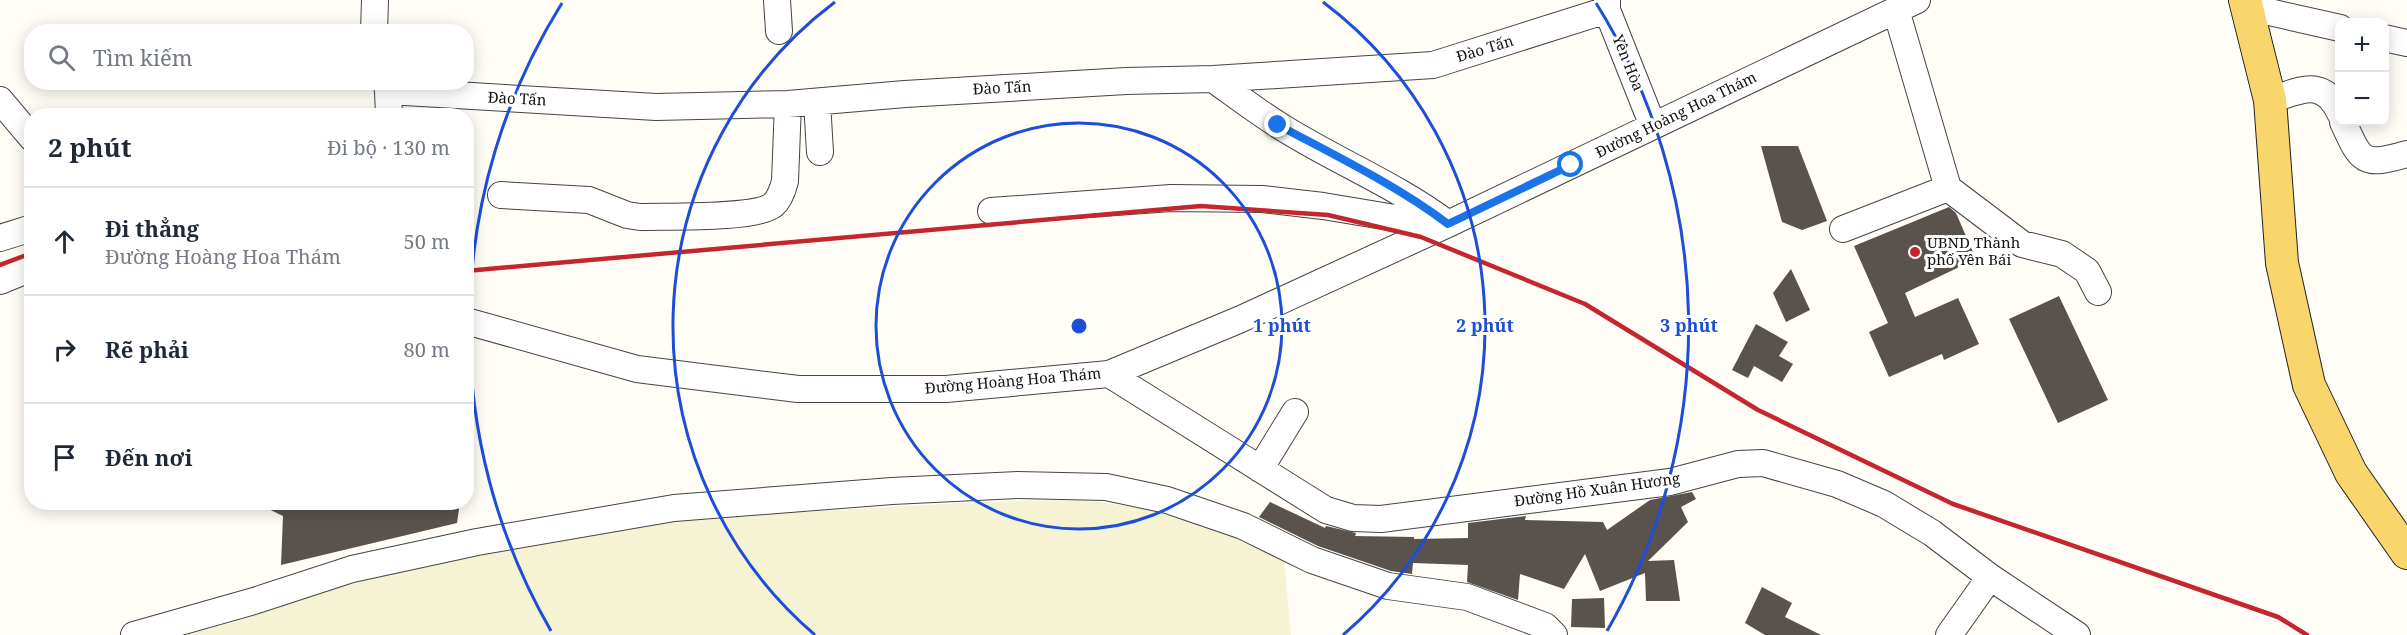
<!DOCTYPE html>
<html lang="vi">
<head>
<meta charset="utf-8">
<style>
	body { margin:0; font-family:"Noto Serif",serif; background:#f2f2f3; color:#1f2937 }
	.controls { position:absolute; right:18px; top:18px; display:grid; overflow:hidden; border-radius:12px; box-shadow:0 3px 15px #0003 }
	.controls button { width:54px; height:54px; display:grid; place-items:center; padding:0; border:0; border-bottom:2px solid #e0e1e3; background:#fff; color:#1f2937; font:30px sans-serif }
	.stop { position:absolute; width:18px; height:18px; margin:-14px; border:4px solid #1a73e8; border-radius:50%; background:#fff }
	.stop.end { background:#1a73e8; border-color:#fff; box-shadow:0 2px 6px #0008 }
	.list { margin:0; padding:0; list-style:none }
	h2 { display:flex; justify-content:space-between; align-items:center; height:78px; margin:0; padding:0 24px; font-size:26px }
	h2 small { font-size:20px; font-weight:400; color:#747a83 }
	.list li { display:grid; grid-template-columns:39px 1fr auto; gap:18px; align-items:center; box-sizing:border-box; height:108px; padding:0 24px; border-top:2px solid #e0e1e3 }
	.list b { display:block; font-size:22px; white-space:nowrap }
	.list p { margin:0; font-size:20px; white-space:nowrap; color:#747a83 }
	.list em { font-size:20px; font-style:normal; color:#747a83 }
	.icon { flex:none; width:33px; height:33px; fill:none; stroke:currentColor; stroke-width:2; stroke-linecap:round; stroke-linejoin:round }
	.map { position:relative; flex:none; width:2407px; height:635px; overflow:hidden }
	.search { position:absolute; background:#fff; box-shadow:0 3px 15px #0003; left:24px; top:24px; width:450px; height:66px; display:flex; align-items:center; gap:15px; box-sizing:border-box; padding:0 21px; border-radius:24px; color:#747a83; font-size:22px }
	.panel { position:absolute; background:#fff; box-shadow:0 3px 15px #0003; left:24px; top:108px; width:450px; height:402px; border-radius:24px }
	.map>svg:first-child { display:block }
	.farmland { fill:#f6f3d4 }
	.building { fill:#5a524d }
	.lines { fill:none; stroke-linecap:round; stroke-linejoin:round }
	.minor-casing { stroke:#444; stroke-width:28 }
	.major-casing { stroke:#222; stroke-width:34 }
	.minor { stroke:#fff; stroke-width:26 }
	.major { stroke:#f9d66b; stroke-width:32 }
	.rail { stroke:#c4262e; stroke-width:4.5 }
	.route { stroke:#1a73e8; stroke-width:8 }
	.ring { fill:none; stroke:#1d4ed8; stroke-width:3 }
	.poi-dot { fill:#c4262e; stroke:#fff; stroke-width:2 }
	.labels { text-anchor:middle; stroke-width:6; stroke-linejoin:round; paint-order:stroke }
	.street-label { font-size:15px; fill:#111; stroke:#fff }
	.poi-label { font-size:15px; fill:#111; stroke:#fff; text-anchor:start }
	.centre { fill:#1d4ed8; stroke:#fff; stroke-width:3 }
	.ring-label { font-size:18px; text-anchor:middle; font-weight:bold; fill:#1d4ed8; stroke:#fff; stroke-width:6; stroke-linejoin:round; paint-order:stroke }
</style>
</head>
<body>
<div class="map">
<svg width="2407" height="635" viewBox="0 0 2407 635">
	<rect width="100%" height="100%" fill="#fffdf5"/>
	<path class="farmland" d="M1079 499 1146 509 1229 534 1284 560 1291 635H180L232 623 361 577 499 549 679 519 960 503Z"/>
	<path class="building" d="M1761 146H1798L1827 221 1802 230 1782 222Z
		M1949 207 1956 213 1976 259 1905 293 1915 317 1958 298 1979 344 1944 360 1942 354 1889 377 1869 332 1888 323 1854 246Z
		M1791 269 1810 310 1786 322 1773 293Z
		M2059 296 2108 400 2058 423 2009 319Z
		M1756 324 1788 342 1779 356 1793 364 1782 382 1754 366 1748 378 1732 370Z
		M1692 492 1696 499 1681 507 1688 522 1648 561 1674 560 1680 601H1646L1645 573 1600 591 1585 554 1564 589 1520 574 1518 600 1467 582 1468 565 1413 563 1412 574 1391 571 1318 546 1259 517 1270 502 1325 528 1326 526 1356 533 1355 536 1414 537V539L1468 538V523L1526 516 1525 520 1603 522 1607 530 1650 500Z
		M254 502H460L457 523 281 565 283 516Z
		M1762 587 1792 603 1785 617 1821 635H1765L1745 623Z
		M1604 598 1605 628 1571 627 1572 599Z"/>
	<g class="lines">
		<g class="minor-casing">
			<path id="minor" d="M777 0 779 31
				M1607 0V10L1653 126
				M2247 7 2340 28
				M1896 10 1948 188 2022 244 2062 254 2087 271 2098 292
				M374 32 375 0
				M2384 38 2407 43
				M1213 79C1234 94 1255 110 1277 124 1333 160 1395 184 1448 224
				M386 82 388 91 389 116
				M388 91 656 107 788 104 905 94 1126 81 1213 79 1433 65 1607 10
				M0 100 32 138
				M2270 100C2300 91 2323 76 2340 113
				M817 102 820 152
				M2343 122C2361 162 2363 167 2407 154
				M501 195 589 200 627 215 640 217C667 216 755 219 773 205 780 199 783 189 785 181L788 104
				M991 211 1171 198 1262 199 1323 206 1401 219 1431 232
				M1843 229 1948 188
				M0 238 32 228
				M0 281 32 268
				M466 321 637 369 798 389H946L1109 374 1241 319 1448 224 1917 0
				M1109 374 1326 510 1353 518 1381 519 1670 482 1738 464 1763 463 1837 484 1884 504 1932 533 1990 577 2077 635
				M1260 469 1295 412
				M134 635 254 601 352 569 477 542 674 508 892 491 1018 485 1106 487 1167 500 1243 526 1312 560 1388 586 1467 597 1545 626 1554 635
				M1949 635 1990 577"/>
		</g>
		<g class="major-casing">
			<path id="major" d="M2245 0 2270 100 2282 263 2309 385 2351 473 2407 553"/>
		</g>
		<use href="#minor" class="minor"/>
		<use href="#major" class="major"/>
		<path class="rail" d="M0 265 32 253
			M466 271 1201 206 1328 215 1421 237 1585 304 1758 410 1953 504 2278 617 2307 635"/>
	</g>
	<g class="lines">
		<path class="route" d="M1278 125C1336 156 1396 185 1448 224L1571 165"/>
	</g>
	<g class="ring">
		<circle cx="1079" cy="326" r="203"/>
		<path d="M815 635A406 406 0 0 1 835 2M1323 2A406 406 0 0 1 1343 635"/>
		<path d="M551 631A610 610 0 0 1 562 3M1596 3A610 610 0 0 1 1607 631"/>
	</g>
	<circle class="poi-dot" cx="1915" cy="252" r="6"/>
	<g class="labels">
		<g class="street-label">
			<text transform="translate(1485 49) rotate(-17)" y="5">Đào Tấn</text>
			<text transform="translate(1628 63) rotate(68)" y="5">Yên Hòa</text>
			<text transform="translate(1002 88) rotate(-3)" y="5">Đào Tấn</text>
			<text transform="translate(517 99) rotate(3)" y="5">Đào Tấn</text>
			<text transform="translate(1676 115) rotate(-26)" y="5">Đường Hoàng Hoa Thám</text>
			<text transform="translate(1013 381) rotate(-5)" y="5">Đường Hoàng Hoa Thám</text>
			<text transform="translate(1597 490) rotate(-8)" y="5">Đường Hồ Xuân Hương</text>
		</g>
		<g class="poi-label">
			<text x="1927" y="248">UBND Thành<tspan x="1927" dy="17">phố Yên Bái</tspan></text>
		</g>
	</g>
	<circle cx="1079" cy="326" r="9" class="centre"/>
	<g class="ring-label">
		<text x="1282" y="332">1 phút</text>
		<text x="1485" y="332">2 phút</text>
		<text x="1689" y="332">3 phút</text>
	</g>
</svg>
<div class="controls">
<button>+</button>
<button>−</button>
</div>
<div class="stop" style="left:1571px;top:165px"></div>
<div class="stop end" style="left:1278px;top:125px"></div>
<div class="search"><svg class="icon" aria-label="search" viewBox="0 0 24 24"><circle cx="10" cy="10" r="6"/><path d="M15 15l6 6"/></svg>Tìm kiếm</div>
<section class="panel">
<h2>2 phút<small>Đi bộ · 130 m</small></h2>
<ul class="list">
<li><svg class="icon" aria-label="ahead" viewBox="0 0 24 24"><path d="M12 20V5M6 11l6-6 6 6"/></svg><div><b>Đi thẳng</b><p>Đường Hoàng Hoa Thám</p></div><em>50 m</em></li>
<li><svg class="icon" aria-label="right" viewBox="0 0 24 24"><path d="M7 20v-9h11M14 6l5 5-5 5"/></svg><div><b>Rẽ phải</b></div><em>80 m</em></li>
<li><svg class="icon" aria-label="arrive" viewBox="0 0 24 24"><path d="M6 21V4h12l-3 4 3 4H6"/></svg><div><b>Đến nơi</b></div></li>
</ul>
</section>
</div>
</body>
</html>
